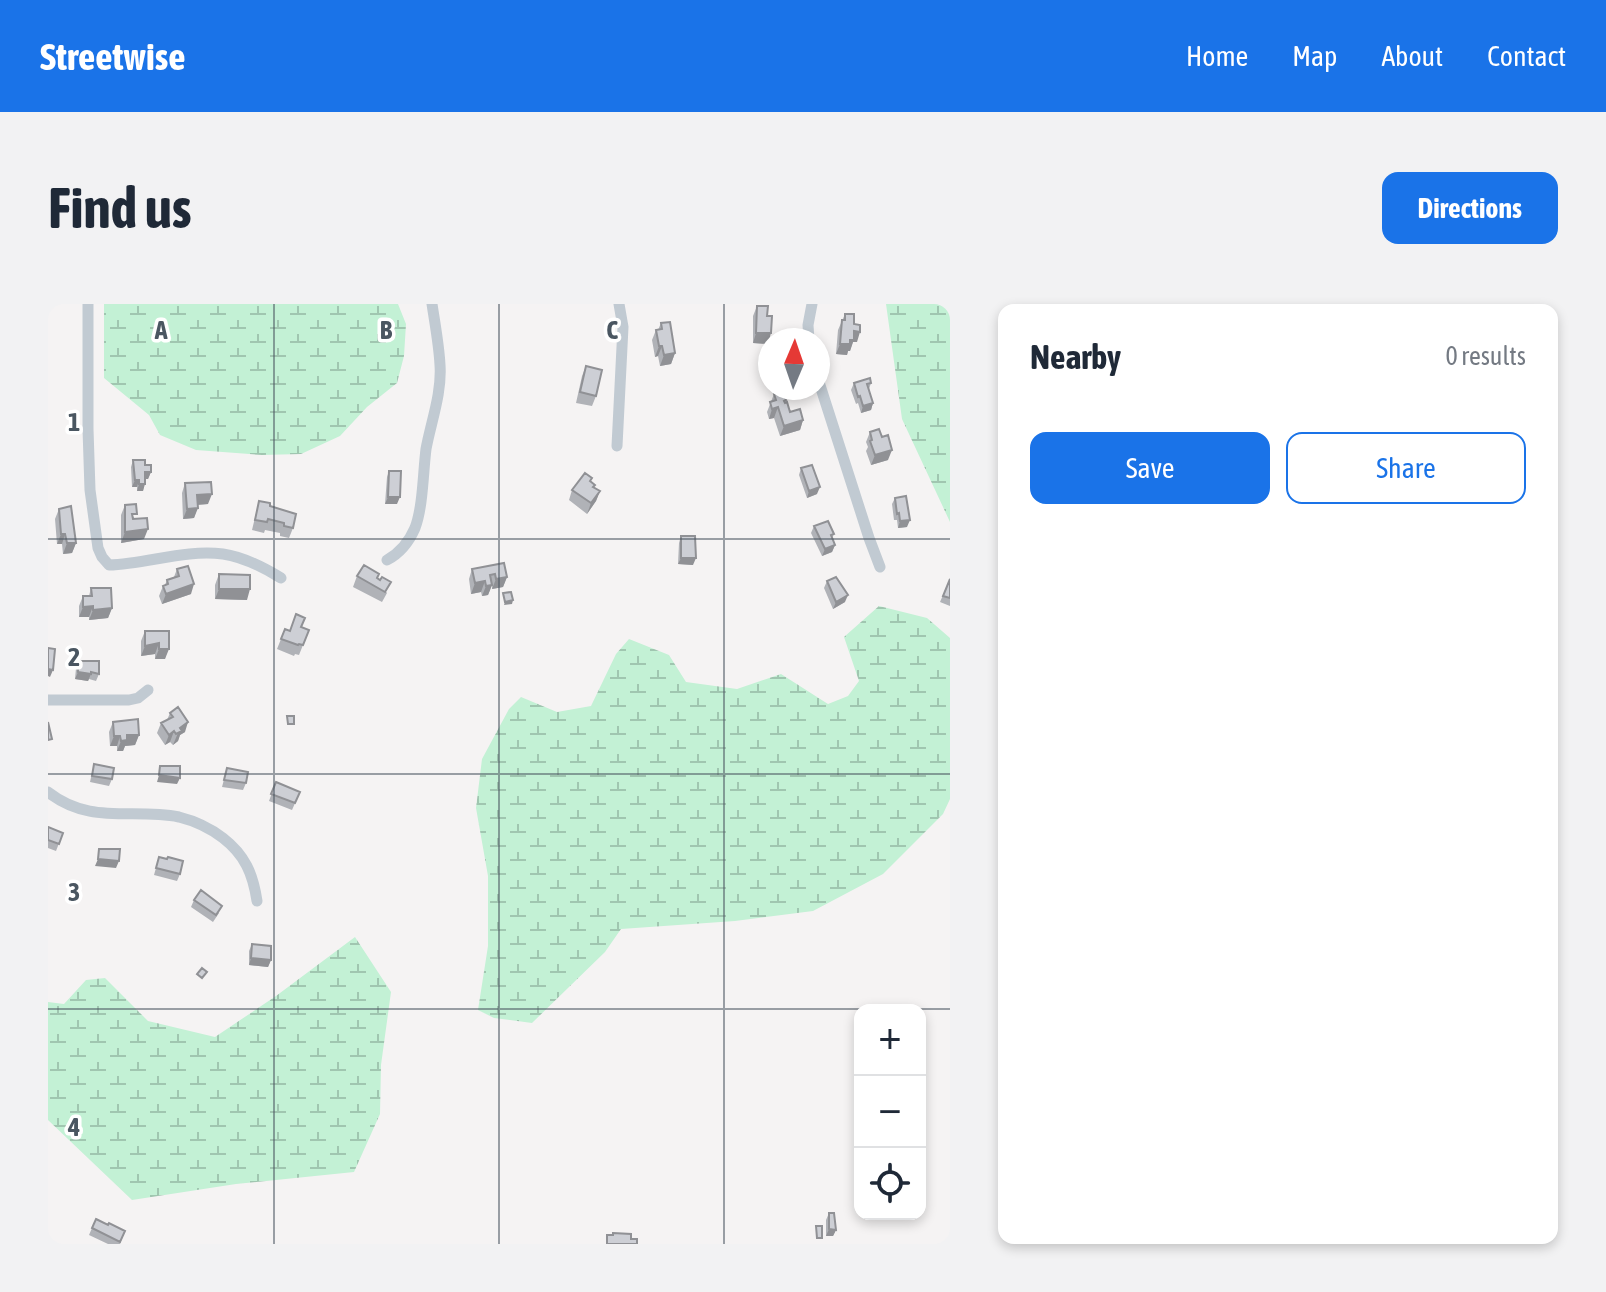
<!DOCTYPE html>
<html lang="en">
<head>
<meta charset="utf-8">
<style>
	body { margin:0; font-family:"Asap Condensed",sans-serif; background:#f2f2f3; color:#1f2937 }
	.controls { position:absolute; right:24px; bottom:24px; display:grid; overflow:hidden; border-radius:16px; box-shadow:0 4px 12px #0003 }
	.controls button { width:72px; height:72px; display:grid; place-items:center; padding:0; border:0; border-bottom:2px solid #e0e1e3; background:#fff; color:#1f2937; font:40px sans-serif }
	.compass { position:absolute; left:710px; top:24px; width:72px; height:72px; border-radius:50%; background:#fff; box-shadow:0 4px 12px #0003; rotate:2deg }
	.list { margin:0; padding:0; list-style:none }
	h2 { display:flex; justify-content:space-between; align-items:center; height:104px; margin:0; padding:0 32px; font-size:34px }
	h2 small { font-size:26px; font-weight:400; color:#747a83 }
	.actions { display:flex; gap:16px; padding:24px 32px }
	.actions a { flex:1; padding:18px 0; border:2px solid #1a73e8; border-radius:16px; text-align:center; font-size:28px; color:#1a73e8 }
	.actions .main { background:#1a73e8; color:#fff }
	.icon { flex:none; width:44px; height:44px; fill:none; stroke:currentColor; stroke-width:2; stroke-linecap:round; stroke-linejoin:round }
	.map { position:relative; flex:none; width:902px; height:940px; overflow:hidden; border-radius:16px }
	header { display:flex; align-items:center; gap:48px; box-sizing:border-box; height:112px; padding:0 40px; background:#1a73e8; color:#fff }
	header strong { font-size:38px }
	nav { display:flex; gap:44px; margin-inline-start:auto; font-size:28px }
	.intro { display:flex; align-items:center; justify-content:space-between; box-sizing:border-box; height:192px; padding:0 48px }
	h1 { margin:0; font-size:56px }
	.button { padding:20px 36px; border-radius:16px; background:#1a73e8; color:#fff; font-size:28px; font-weight:700 }
	main { display:flex; gap:48px; padding:0 48px }
	aside { flex:1; background:#fff; border-radius:16px; box-shadow:0 4px 12px #0003 }
	.map>svg:first-child { display:block }
	.wetland { fill:url(#wetland-marsh) }
	.lines { fill:none; stroke-linecap:round; stroke-linejoin:round }
	.minor { stroke:#c1cad2; stroke-width:11 }
	.wall { fill:#b0b2b7 }
	.shaded-wall { fill:#909195 }
	.building { fill:#cdcfd5; stroke:#909195; stroke-width:2 }
	.grid { fill:none; stroke:#4a5661; stroke-width:2; stroke-opacity:0.55 }
	.grid-label { font-size:26px; text-anchor:middle; font-weight:bold; fill:#4a5661; stroke:#fff; stroke-width:7; stroke-linejoin:round; paint-order:stroke }
</style>
</head>
<body>
<header>
<strong>Streetwise</strong>
<nav><a>Home</a><a>Map</a><a>About</a><a>Contact</a></nav>
</header>
<div class="intro"><h1>Find us</h1><a class="button">Directions</a></div>
<main>
<div class="map">
<svg width="902" height="940" viewBox="0 0 902 940">
	<defs>
		<pattern id="wetland-marsh" width="20" height="14" patternUnits="userSpaceOnUse" patternTransform="scale(2)"><rect width="20" height="14" fill="#c3f1d5"/><path d="M1 5h8M5 5V1M11 12h8M15 12V8" fill="none" stroke="#a0c6b0"/></pattern>
	</defs>
	<rect width="100%" height="100%" fill="#f5f3f3"/>
	<path class="wetland" d="M56 0H350L358 20 356 52 349 79 319 103 292 132 253 150 214 151 148 146 112 131 101 111 56 74Z
		M838 0H902V218L854 115Z
		M831 302 879 314 902 334V495L895 510 835 570 765 607 687 617 573 625 557 648 484 719 446 714 430 706 440 642V572L428 504 434 455 461 405 473 393 509 408 543 402 568 350 581 335 621 351 638 378 689 385 733 370 780 400 800 392 811 377 796 333Z
		M307 633 343 688 333 761 332 810 306 868 188 880 84 896 0 816V698L16 700 38 676 57 674 100 717 167 733 228 692Z"/>
	<g class="lines">
		<path class="minor" d="M40 0V125L42 186 50 244 54 253 61 261C99 260 137 245 175 250 196 253 215 263 233 274
			M761 36 760 21 764 0
			M770 75 821 234 832 263
			M569 142 575 23 571 0
			M339 256C352 249 361 238 367 224 375 203 375 169 378 145 383 118 394 89 392 61 391 41 387 20 384 0
			M0 396H81L90 394 100 386
			M0 488C42 521 84 504 131 513 147 517 162 524 175 534 197 551 205 570 209 597"/>
	</g>
	<path class="wall" d="M709 2 719 12 720 40 705 39V12Z
		M797 10 806 20 809 38H805L802 47H800L799 51 788 50 790 26Z
		M613 19 627 49 623 60 612 62 610 52 607 53 604 36 608 26H610Z
		M538 62 548 92 544 102 528 99 534 72Z
		M806 79H823L821 85 825 99 823 106 813 109 810 99 808 100 803 86Z
		M726 90 737 99 742 108 755 116 752 126 732 132 726 114 721 115 719 108Z
		M822 128 840 156 823 161 818 147 820 143 818 138Z
		M85 156 97 161 103 168 100 175H97L95 187H89V183H84L83 163Z
		M753 164 769 190 759 194 751 171Z
		M341 167 349 200H337L339 173Z
		M543 178 547 181 546 183 552 187 548 197 539 210 521 196 524 186Z
		M137 179 160 200 150 201 146 214 135 215 134 189Z
		M847 194 859 223 850 224 849 216H846L844 200Z
		M211 197 222 202 245 224 241 234 232 232V229L217 226 216 229 204 226Z
		M77 201 87 215 96 235 73 239V211Z
		M11 205 28 239 24 249 15 250 14 240H9L7 215Z
		M766 222 786 230 784 234 787 241 784 248 774 252 763 229Z
		M633 232 645 261 630 260 631 239Z
		M129 265 143 290 114 300 111 292 115 282 117 281 119 276 126 273Z
		M424 265 459 273 455 283 444 285V281L440 291 434 292 433 288 423 290 421 275Z
		M171 270 199 296 167 295V281Z
		M331 270 329 275 339 289 334 298 305 283 309 272Z
		M902 275V302L892 298Z
		M779 277 797 298 785 305 776 284Z
		M43 284 64 304 60 314 41 316V313H31V302L35 292H41Z
		M253 323 261 326 251 351 247 350 246 352 229 345 237 325 242 327Z
		M97 327H121L117 355H107V350L93 352V337Z
		M30 357 51 370 48 377 41 375 40 377 27 375 28 364Z
		M122 409 137 428 132 431 130 437 125 441 122 438 117 441 109 429 113 419 119 416Z
		M65 418 91 431 87 441 77 442 75 447H69V442H62L61 428Z
		M46 460 64 475 61 482 42 478Z
		M179 464 198 479 195 486 174 483Z
		M228 478 252 488 244 506 221 497Z
		M0 524 15 529 8 547 0 544Z
		M111 553 132 570 129 577 106 571Z
		M146 596 171 609 165 618 143 603Z
		M204 640 223 656 220 663 201 661V647Z
		M781 909 788 926 785 932H778V916Z
		M60 921 77 927 72 940H60L41 931 44 924Z"/>
	<path class="shaded-wall" d="M806 27 812 28 809 38H805L802 47H800L799 51 788 50 792 40Z
		M708 29H723L720 40 705 39Z
		M611 42H614L610 52 607 53Z
		M627 49 623 60 612 62 616 51Z
		M825 99 823 106 813 109 815 102Z
		M730 103 726 114 721 115 724 105Z
		M755 116 752 126 732 132 736 122Z
		M844 146 840 156 823 161 827 151Z
		M97 168H103L100 175H95Z
		M87 176H91L89 183H84Z
		M91 180H97L95 187H89Z
		M772 183 769 190 759 194 761 187Z
		M552 187 548 197 539 210 543 199Z
		M164 190 160 200 145 201 149 191Z
		M340 193H352L349 200H337Z
		M150 204 146 214 135 215 139 205Z
		M862 216 859 223 850 224 852 217Z
		M100 225 96 235 73 239 77 228Z
		M13 230H17L14 240H9Z
		M19 239H28L24 249 15 250Z
		M787 241 784 248 774 252 777 245Z
		M633 254H648L645 261 630 260Z
		M459 273 455 283 444 285 448 275Z
		M437 277 433 288 423 290 427 279Z
		M146 280 143 290 114 300 118 290Z
		M444 281 440 291 434 292 438 282Z
		M171 285H202L199 296 167 295Z
		M800 291 797 298 785 305 788 298Z
		M465 296 464 300 456 301 457 298Z
		M45 302 41 313H31L35 303Z
		M64 304 60 314 41 316 45 306Z
		M111 339 107 350 93 352 97 342Z
		M111 345H121L117 355H107Z
		M0 365 5 366 2 373 0 372Z
		M30 368 43 370 40 377 27 375Z
		M140 418 137 428 132 431 130 437 125 441 132 424Z
		M126 427 122 438 117 441 121 431Z
		M79 431H91L87 441 77 442 75 447H69L73 437Z
		M66 432H72L69 442H62Z
		M111 471 132 474 129 480 109 478Z
		M50 555 71 557 68 564 47 562Z
		M203 654 223 656 220 663 201 661Z
		M781 925 788 926 785 932H778Z"/>
	<path class="building" d="M709 2H720L719 12H724L723 29H708Z
		M797 10H806V20L812 21V28L806 27V36H802V40H792L794 16H797Z
		M622 18 627 49 616 51 614 42H611L608 26 614 25 613 19Z
		M538 62 554 66 548 92 532 88Z
		M822 74 823 79 819 80 825 99 815 102 812 92 810 93 806 79Z
		M735 87 738 96 736 97 737 99 739 98 742 108 752 105 755 116 736 122 730 103 724 105 722 98 728 96 726 90Z
		M831 125 834 133 840 131 844 146 827 151 822 137 824 136 822 128Z
		M85 156H97V161H103V168H97V180H91V176H87Z
		M764 161 772 183 761 187 753 164Z
		M341 167H353L352 193H340Z
		M537 169 544 174 542 177 547 181 545 183 552 187 543 199 524 186Z
		M163 178 164 190 149 191 150 204 139 205 137 179Z
		M858 192 862 216 852 217 851 209 849 210 847 194Z
		M211 197 222 199V202L248 210 245 224 236 222V219L220 215 219 218 207 216Z
		M88 200 89 210H84L85 215 99 214 100 225 77 228V201Z
		M23 202 28 239H19L17 230H13L11 205Z
		M780 217 786 230 783 231 787 241 777 245 766 222Z
		M633 232H647L648 254H633Z
		M456 259 459 273 448 275 447 270 442 271 444 281 438 282 437 277 427 279 424 265Z
		M316 261 331 270 329 274 332 276 334 273 343 278 337 288 309 272Z
		M140 262 146 280 118 290 115 282 120 280 119 276 131 272 129 265Z
		M171 270 202 271V285H171Z
		M788 273 800 291 788 298 779 277Z
		M902 275V294L895 292Z
		M43 284H63L64 304 45 306V302L35 303V292H44Z
		M463 288 465 296 457 298 455 289Z
		M248 310 257 314 253 323 261 326 255 341 251 340 250 341 233 335 237 325 242 327Z
		M97 327H121V345H111V339L97 342Z
		M0 344 7 345 5 366 0 365Z
		M30 357H51V370L43 368V370L30 368Z
		M130 403 140 418 132 424 134 427 128 430 126 427 121 431 113 419 125 413 122 409Z
		M239 412H246V420H240Z
		M90 415 91 431H79V436L73 437 72 432H66L65 418Z
		M0 418 4 435 0 436Z
		M46 460 66 464 64 475 44 472Z
		M112 462H132V474L111 471Z
		M179 464 200 468 198 479 176 476Z
		M228 478 252 488 247 499 223 490Z
		M0 523 15 529 11 540 0 536Z
		M51 545H72L71 557 50 555Z
		M111 553 119 555 120 553 135 557 132 570 108 564Z
		M153 586 174 602 168 611 146 596Z
		M204 640 223 642V656L203 654Z
		M154 664 159 668 154 674 149 670Z
		M781 909H786L788 926 781 925Z
		M48 915 60 921 61 919 77 927 72 938 44 924Z
		M768 922H774V934H769Z
		M565 929 583 930V935H589V940H559V931H565Z"/>
	<path class="grid" d="M226 0V940M451 0V940M676 0V940M0 235H902M0 470H902M0 705H902"/>
	<g class="grid-label">
		<text x="113" y="35">A</text>
		<text x="338" y="35">B</text>
		<text x="564" y="35">C</text>
		<text x="26" y="127">1</text>
		<text x="26" y="362">2</text>
		<text x="26" y="597">3</text>
		<text x="26" y="832">4</text>
	</g>
</svg>
<div class="controls">
<button>+</button>
<button>−</button>
<button><svg class="icon" aria-label="locate" viewBox="0 0 24 24"><circle cx="12" cy="12" r="6"/><path d="M12 2v4M12 18v4M2 12h4M18 12h4"/></svg></button>
</div>
<svg class="compass" viewBox="-18 -18 36 36"><path d="M0-13l5 13h-10z" fill="#e53935"/><path d="M0 13l5-13h-10z" fill="#747a83"/></svg>
</div>
<aside>
<h2>Nearby<small>0 results</small></h2>
<ul class="list">
</ul>
<div class="actions"><a class="main">Save</a><a>Share</a></div>
</aside>
</main>
</body>
</html>
